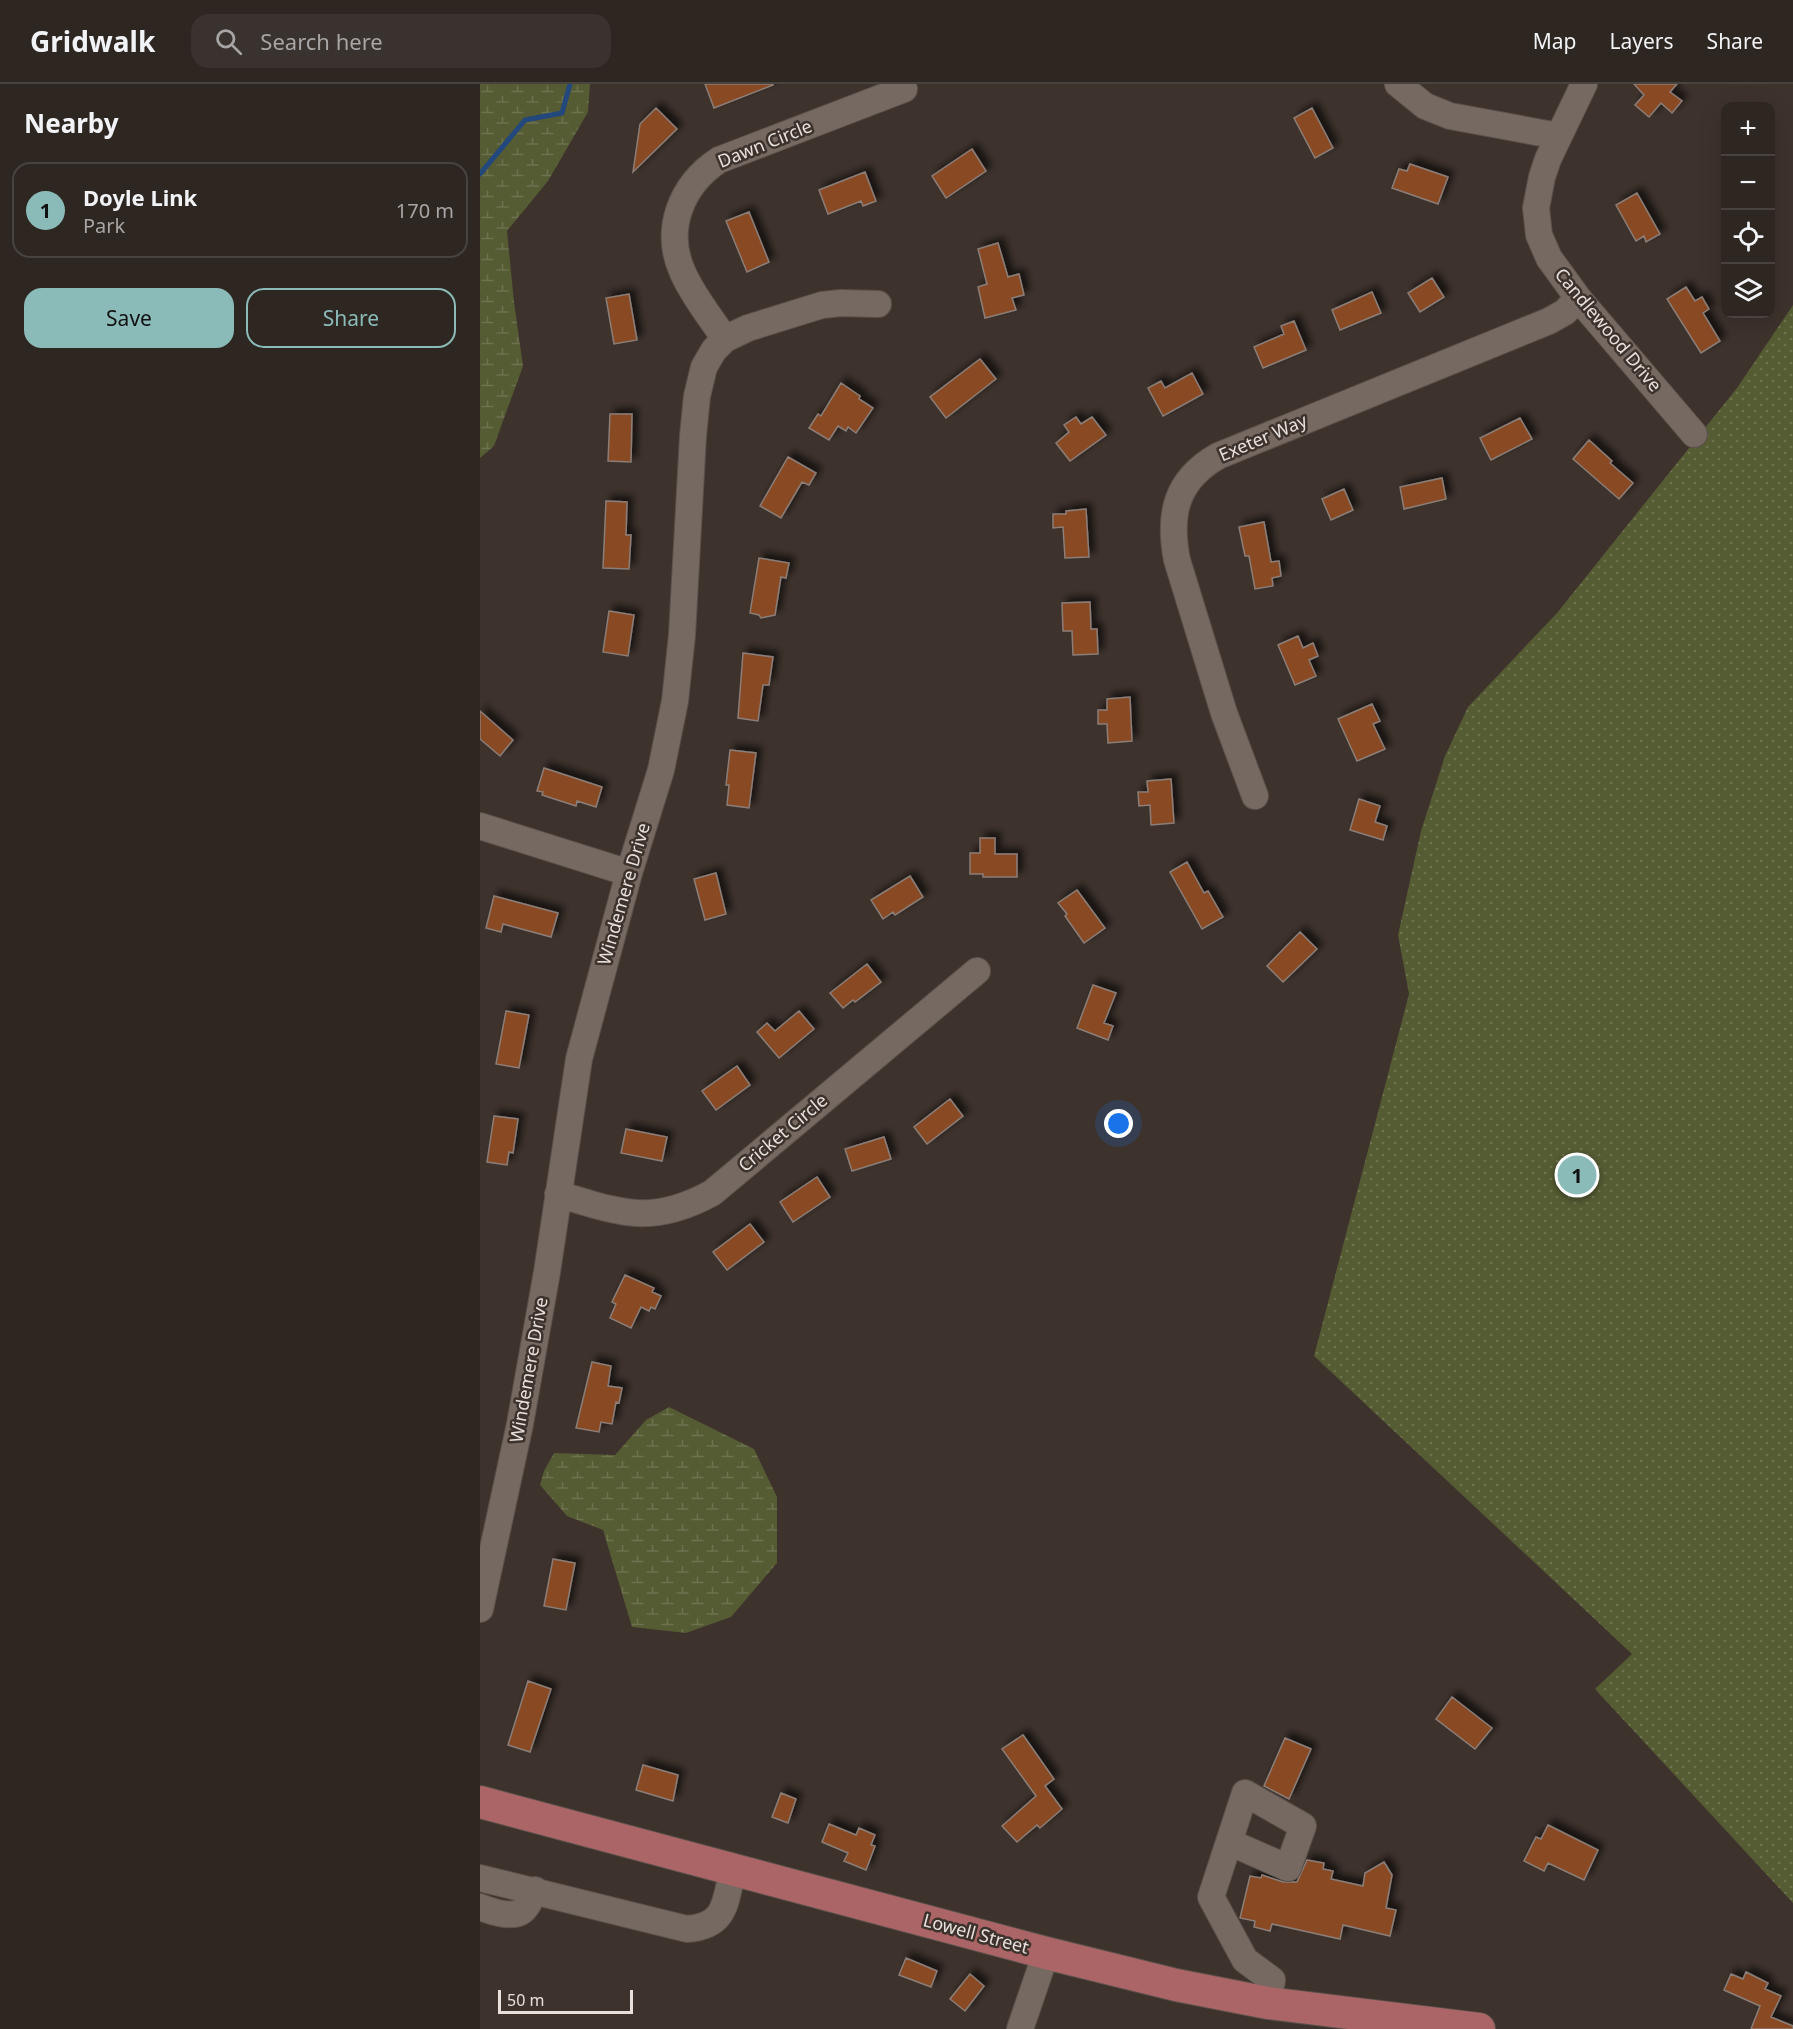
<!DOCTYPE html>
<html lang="en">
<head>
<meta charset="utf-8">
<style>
	body { margin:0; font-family:"Noto Sans",sans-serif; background:#3a322e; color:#f1f3f6 }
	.controls { position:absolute; right:18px; top:18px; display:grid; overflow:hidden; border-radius:12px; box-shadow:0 6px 24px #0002 }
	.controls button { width:54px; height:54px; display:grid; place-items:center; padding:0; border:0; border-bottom:2px solid #49433f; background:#2e2621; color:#f1f3f6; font:30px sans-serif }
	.scale { position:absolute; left:18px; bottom:15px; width:135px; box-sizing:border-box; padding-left:6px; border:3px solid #e7e0dc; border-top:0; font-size:16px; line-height:21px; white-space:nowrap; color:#e7e0dc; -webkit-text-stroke:4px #3d322c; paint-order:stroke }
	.you { position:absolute; left:639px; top:1040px; width:21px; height:21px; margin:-15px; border:4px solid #fff; border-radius:50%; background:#1a73e8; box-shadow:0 0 0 9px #1a73e833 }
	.badge { display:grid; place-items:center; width:39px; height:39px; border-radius:50%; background:#8bbbb9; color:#111; font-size:20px; font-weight:700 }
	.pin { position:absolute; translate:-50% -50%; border:3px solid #fff; box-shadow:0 2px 6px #0006 }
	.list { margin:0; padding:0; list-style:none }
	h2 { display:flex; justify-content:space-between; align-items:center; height:78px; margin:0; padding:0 24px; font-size:26px }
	h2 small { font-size:20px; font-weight:400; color:#a7a5a5 }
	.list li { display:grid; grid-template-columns:39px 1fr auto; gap:18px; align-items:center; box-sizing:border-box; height:96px; margin:0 12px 12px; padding:0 12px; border:2px solid #49433f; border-radius:18px }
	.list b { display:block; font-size:22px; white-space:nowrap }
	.list p { margin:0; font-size:20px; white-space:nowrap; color:#a7a5a5 }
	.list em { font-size:20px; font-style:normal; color:#a7a5a5 }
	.actions { display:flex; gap:12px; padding:18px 24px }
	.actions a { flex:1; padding:14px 0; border:2px solid #8bbbb9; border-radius:18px; text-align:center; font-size:21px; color:#8bbbb9 }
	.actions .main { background:#8bbbb9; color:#111 }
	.icon { flex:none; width:33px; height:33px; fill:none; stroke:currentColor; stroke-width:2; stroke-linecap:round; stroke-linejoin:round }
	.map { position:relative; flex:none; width:1313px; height:1945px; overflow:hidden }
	header { display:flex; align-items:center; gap:36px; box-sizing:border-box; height:84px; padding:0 30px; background:#2e2621; border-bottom:2px solid #49433f }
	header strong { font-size:28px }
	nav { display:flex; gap:33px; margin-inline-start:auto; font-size:21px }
	.search { width:420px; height:54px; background:#3a322e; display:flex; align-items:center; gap:15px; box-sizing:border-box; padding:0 21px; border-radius:18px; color:#a7a5a5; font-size:22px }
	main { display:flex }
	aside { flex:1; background:#2e2621 }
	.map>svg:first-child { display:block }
	.grass { fill:url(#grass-dots) }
	.wetland { fill:url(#wetland-marsh) }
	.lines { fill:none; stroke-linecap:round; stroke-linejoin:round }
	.stream { stroke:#23487d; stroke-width:5 }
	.building { fill:#894924; stroke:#8b7e78; stroke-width:1.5; filter:url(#shadow) }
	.minor-casing { stroke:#5b514c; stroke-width:28 }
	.major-casing { stroke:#5b514c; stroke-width:34 }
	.minor { stroke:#756962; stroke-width:26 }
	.major { stroke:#ac6566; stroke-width:32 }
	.labels { text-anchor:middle; stroke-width:5; stroke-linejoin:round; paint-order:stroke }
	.street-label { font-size:18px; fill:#e7e0dc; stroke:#3d322c }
</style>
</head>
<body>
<header>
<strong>Gridwalk</strong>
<div class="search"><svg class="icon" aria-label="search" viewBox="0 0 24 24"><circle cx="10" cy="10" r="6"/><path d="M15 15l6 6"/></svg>Search here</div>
<nav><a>Map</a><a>Layers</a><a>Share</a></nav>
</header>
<main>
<aside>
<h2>Nearby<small></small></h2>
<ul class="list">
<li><span class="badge">1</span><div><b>Doyle Link</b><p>Park</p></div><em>170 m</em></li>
</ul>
<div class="actions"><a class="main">Save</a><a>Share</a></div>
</aside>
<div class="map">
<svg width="1313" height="1945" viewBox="0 0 1313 1945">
	<defs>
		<pattern id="grass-dots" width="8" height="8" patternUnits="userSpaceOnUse" patternTransform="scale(1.5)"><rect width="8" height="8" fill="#555b32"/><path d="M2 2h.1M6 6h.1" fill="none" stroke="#6d724f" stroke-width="1.8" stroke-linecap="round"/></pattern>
		<pattern id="wetland-marsh" width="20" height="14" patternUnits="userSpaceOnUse" patternTransform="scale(1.5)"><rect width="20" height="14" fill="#555b32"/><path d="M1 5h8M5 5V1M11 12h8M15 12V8" fill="none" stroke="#6d724f"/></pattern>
		<filter id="shadow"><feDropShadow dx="5.5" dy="-5.5" stdDeviation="3" flood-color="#0009"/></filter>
	</defs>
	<rect width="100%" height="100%" fill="#3d322c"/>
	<path class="grass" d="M1313 221V1819L1115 1605 1152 1570 834 1272 929 910 918 851 941 747 965 672 988 623 1077 529 1257 304Z"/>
	<path class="wetland" d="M0 0H110L108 28 68 97 27 147 34 218 43 282 14 362 0 374Z
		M189 1323 274 1365 297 1413V1479L251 1533 206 1549 152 1543 123 1446 87 1432 60 1401 64 1387 74 1369 135 1371 166 1336Z"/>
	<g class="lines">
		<path class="stream" d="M0 90 45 36 82 29 90 0"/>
	</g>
	<path class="building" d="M225 0H293V1L234 24Z
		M1154 0H1197L1190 8 1202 17 1192 29 1181 19 1169 33 1155 21 1164 11Z
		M176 24 197 45 153 88 160 40Z
		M832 24 853 64 835 74 814 34Z
		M492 65 506 87 466 114 452 92Z
		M930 80 968 93 958 120 912 104 919 85 927 87Z
		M385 88 396 117 383 122 381 117 348 130 339 106Z
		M1157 109 1180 150 1166 158 1164 152 1156 157 1136 121Z
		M269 128 289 178 267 188 246 137Z
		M518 159 528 193 539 190 544 211 532 214 536 226 505 234 498 203 507 200 498 165Z
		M952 194 964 213 940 228 928 209Z
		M1206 203 1215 217 1222 213 1229 225 1223 229 1240 257 1221 269 1187 215Z
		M892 208 901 229 860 246 852 226Z
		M149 210 157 256 134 260 126 214Z
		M814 237 826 266 783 284 774 263 804 250 801 242Z
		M500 275 516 295 466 334 450 313Z
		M712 289 723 310 683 332 668 304 681 297 685 304Z
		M361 299 380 312 379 315 393 324 376 349 368 343 366 347 358 342 349 356 329 344 338 330 341 332Z
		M130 330H152L151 378 128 377Z
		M596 333 601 340 612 333 626 351 590 377 576 359 589 348 584 341Z
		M1040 334 1052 355 1011 376 1000 354Z
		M1109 356 1132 377 1130 379 1153 399 1139 415 1093 375Z
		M308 373 336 389 329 401 322 398 301 434 280 422Z
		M962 394 966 415 924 425 920 403Z
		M864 405 873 426 851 436 842 415Z
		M126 417 147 418 146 451H151L149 485 123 484Z
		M606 425 609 473 585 474 583 443 573 444V430H586V427Z
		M784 438 791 478 799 477 801 492 792 494 793 502 775 505 769 472H765L759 443Z
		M279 474 309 479 306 494 301 493 295 531 281 534 279 531 270 529Z
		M610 518 611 545H617L618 570 593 571 592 547H583L582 519Z
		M129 527 154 531 148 572 123 568Z
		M818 552 823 564 833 559 838 572 829 576 836 592 815 601 798 561Z
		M263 569 293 573 289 601H283L278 637 258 634Z
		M650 613 652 657 628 659 627 640H618V626H627V615Z
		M892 620 900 637 893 640 905 665 877 677 858 635Z
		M0 627 33 656 20 672 0 655Z
		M250 666 276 669 269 724 247 721 249 701H246Z
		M64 684 122 703 116 723 97 717 96 722 62 711 63 708 57 707Z
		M691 695 694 739 671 741 670 721 659 722 658 708H668L667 697Z
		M879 715 900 722 895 738 907 742 903 756 870 746Z
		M500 754H515V770H537V793H503V790H490V769H500Z
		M707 778 724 809 728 807 743 833 722 845 690 788Z
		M236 789 246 830 225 836 214 795Z
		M430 792 443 813 415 831 413 828 403 835 391 816Z
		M597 806 625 844 604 859 585 832 587 830 578 819Z
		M14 812 78 829 71 853 23 840 21 848 6 844Z
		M820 848 837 865 803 898 787 882Z
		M387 880 401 898 375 918 373 916 363 924 350 909Z
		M613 901 636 909 624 939 633 942 628 956 597 944Z
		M26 927 49 931 39 984 16 980Z
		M319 927 334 945 299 974 277 948 287 939 295 947Z
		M257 982 270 1001 236 1026 222 1007Z
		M470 1015 483 1032 447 1060 434 1043Z
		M14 1032 38 1035 33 1069 29 1068 27 1081 7 1078Z
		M146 1045 187 1053 182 1077 141 1069Z
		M404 1053 411 1075 372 1087 365 1065Z
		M337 1093 350 1113 313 1138 300 1118Z
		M270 1140 284 1158 247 1186 233 1168Z
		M145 1191 174 1204 172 1208 181 1212 175 1225 171 1223 169 1227 161 1223 151 1244 130 1234 136 1220 132 1218Z
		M112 1278 131 1282 128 1302 142 1304 139 1319 136 1318 132 1340 121 1338 119 1348 96 1344Z
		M73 1475 95 1479 86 1526 64 1522Z
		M48 1597 71 1605 50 1668 28 1661Z
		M972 1613 1012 1644 995 1665 956 1635Z
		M543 1651 574 1695 565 1702 582 1725 560 1744 557 1741 537 1758 522 1742 556 1712 522 1665Z
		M805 1654 831 1665 809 1715 784 1702Z
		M163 1681 198 1691 193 1717 156 1706Z
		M301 1709 316 1715 308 1739 292 1733Z
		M349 1740 376 1751 379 1744 395 1751 391 1761 395 1762 386 1786 364 1777 368 1769 342 1758Z
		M1068 1741 1118 1766 1104 1796 1068 1779 1064 1787 1044 1777 1056 1753 1061 1755Z
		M827 1776 844 1779 843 1785 853 1787 851 1795 883 1802 885 1789 904 1778 912 1791 906 1824 916 1826 910 1852 863 1841 860 1855 792 1840 790 1847 774 1843 775 1837 760 1834 770 1792 781 1794 782 1791 803 1798H817Z
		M426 1874 457 1887 451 1903 419 1891Z
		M1266 1888 1288 1899 1285 1905 1301 1912 1291 1933 1313 1942V1945H1271L1280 1922 1244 1906 1251 1890 1263 1895Z
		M490 1890 504 1902 485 1927 470 1915Z"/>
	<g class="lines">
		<g class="minor-casing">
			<path id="minor" d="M918 0 945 22 970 32 1078 52
				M1104 0 1068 75 1062 93 1056 124 1059 151 1069 174 1098 214 1214 350
				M245 255C231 234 213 212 203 189 183 146 201 101 239 76L424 5
				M775 712 744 629 697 476C688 430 696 396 738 372L1069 237 1085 228 1098 214
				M0 742 149 789
				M78 1110C141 1129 171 1142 232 1109L497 887
				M0 1525 40 1340 67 1188 99 975 149 789 181 686 195 617 202 551 213 352 217 312 224 283 234 266 245 255 268 244 342 221 361 219 398 220
				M749 1758 808 1784 823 1742 765 1709 731 1813 765 1876 792 1896 788 1919
				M0 1794 207 1845C247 1842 245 1818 253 1785
				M0 1823C10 1827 32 1835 42 1827 48 1823 51 1813 55 1806
				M540 1945 566 1869"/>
		</g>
		<g class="major-casing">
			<path id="major" d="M0 1718 566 1869 696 1901 788 1919 999 1945"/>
		</g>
		<use href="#minor" class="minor"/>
		<use href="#major" class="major"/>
	</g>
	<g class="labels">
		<g class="street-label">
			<text transform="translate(285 60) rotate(-22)" y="6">Dawn Circle</text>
			<text transform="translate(1128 246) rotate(50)" y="6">Candlewood Drive</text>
			<text transform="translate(783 354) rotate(-23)" y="6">Exeter Way</text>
			<text transform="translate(144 810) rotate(-74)" y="6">Windemere Drive</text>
			<text transform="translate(303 1049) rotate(-40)" y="6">Cricket Circle</text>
			<text transform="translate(49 1286) rotate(-80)" y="6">Windemere Drive</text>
			<text transform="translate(496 1850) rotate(15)" y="6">Lowell Street</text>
		</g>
	</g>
</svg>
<div class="controls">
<button>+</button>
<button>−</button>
<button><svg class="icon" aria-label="locate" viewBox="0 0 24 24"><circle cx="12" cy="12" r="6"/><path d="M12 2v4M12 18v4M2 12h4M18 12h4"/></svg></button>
<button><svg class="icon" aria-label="layers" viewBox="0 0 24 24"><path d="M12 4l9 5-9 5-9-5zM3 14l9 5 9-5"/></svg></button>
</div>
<div class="scale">50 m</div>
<div class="you"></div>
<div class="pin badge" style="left:1097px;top:1091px">1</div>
</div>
</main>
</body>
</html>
